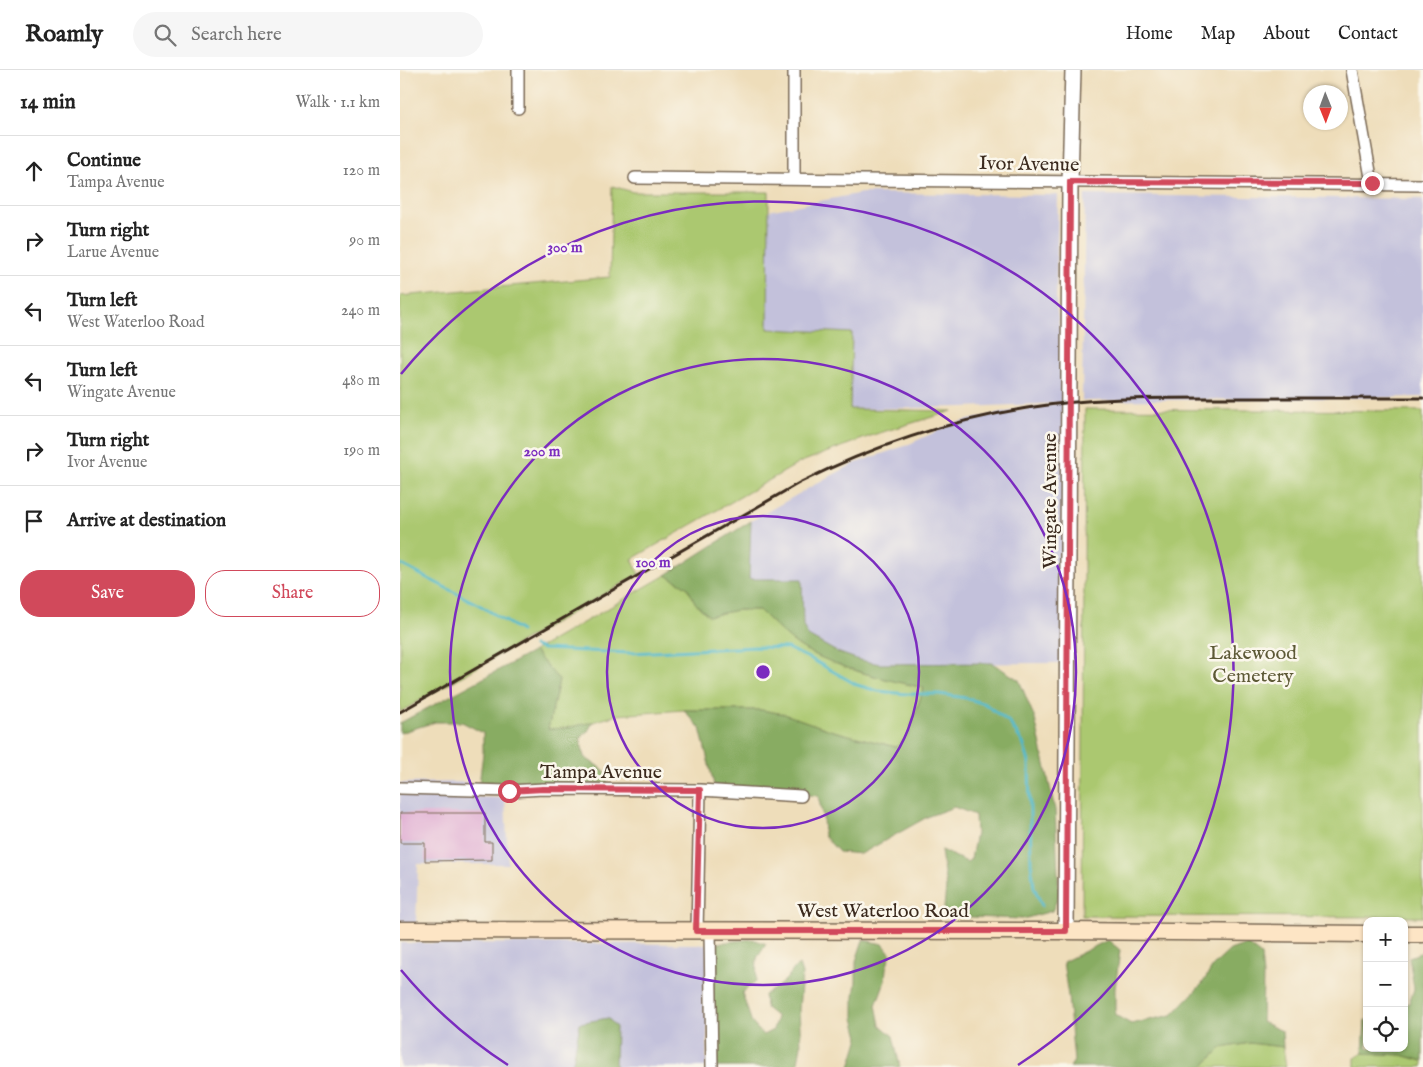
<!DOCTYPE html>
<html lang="en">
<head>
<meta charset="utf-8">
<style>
	body { margin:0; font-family:"IM FELL English",serif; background:#f6f6f6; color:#222 }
	.controls { position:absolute; right:15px; bottom:15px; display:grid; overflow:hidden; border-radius:10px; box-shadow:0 1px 4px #0004 }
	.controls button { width:45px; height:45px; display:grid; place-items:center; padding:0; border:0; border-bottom:1px solid #e0e0e0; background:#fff; color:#222; font:25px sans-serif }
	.compass { position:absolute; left:903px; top:15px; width:45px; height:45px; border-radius:50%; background:#fff; box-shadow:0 1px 4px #0004; rotate:179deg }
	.stop { position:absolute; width:15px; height:15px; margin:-11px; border:4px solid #d1495b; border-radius:50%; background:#fff }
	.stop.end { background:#d1495b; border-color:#fff; box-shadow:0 1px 5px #0008 }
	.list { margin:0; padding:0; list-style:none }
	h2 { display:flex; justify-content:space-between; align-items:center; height:65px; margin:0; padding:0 20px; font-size:21px }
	h2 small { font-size:16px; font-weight:400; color:#767676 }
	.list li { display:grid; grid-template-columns:32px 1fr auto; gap:15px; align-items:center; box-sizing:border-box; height:70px; padding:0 20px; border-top:1px solid #e0e0e0 }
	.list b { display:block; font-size:19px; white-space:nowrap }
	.list p { margin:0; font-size:16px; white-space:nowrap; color:#767676 }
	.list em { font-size:16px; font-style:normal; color:#767676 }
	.actions { display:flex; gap:10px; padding:15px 20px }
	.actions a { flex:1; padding:11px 0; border:1px solid #d1495b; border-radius:20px; text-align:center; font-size:18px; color:#d1495b }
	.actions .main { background:#d1495b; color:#fff }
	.icon { flex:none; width:28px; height:28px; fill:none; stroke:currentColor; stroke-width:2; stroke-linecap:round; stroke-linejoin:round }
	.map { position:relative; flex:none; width:1023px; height:997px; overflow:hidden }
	header { display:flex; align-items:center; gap:30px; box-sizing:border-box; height:70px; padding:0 25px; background:#fff; border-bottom:1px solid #e0e0e0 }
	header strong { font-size:24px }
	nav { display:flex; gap:28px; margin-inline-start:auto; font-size:18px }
	.search { width:350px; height:45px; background:#f6f6f6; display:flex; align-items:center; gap:12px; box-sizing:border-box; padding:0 18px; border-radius:28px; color:#767676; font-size:19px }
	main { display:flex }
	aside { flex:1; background:#fff }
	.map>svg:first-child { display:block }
	.industrial { fill:#c3c1db }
	.green { fill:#abc86f; stroke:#737946 }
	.forest { fill:#88ac62; stroke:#626b40 }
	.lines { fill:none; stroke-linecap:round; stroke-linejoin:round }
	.stream { stroke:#4ab6c7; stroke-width:3 }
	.building { fill:#dfabd2 }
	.minor-casing { stroke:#7a6955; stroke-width:14 }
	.tertiary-casing { stroke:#7a6955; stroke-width:18 }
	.secondary-casing { stroke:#7a6955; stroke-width:19 }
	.minor { stroke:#fff; stroke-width:11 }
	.tertiary { stroke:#fff; stroke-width:15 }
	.secondary { stroke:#fde5c5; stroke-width:16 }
	.rail { stroke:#3b2a1e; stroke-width:3 }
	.route { stroke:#d1495b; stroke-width:6 }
	.ring { fill:none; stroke:#7b2cbf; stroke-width:2.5 }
	.labels { text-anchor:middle; stroke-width:5; stroke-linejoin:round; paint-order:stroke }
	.street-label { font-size:20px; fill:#3b2a1e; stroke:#fbf7ec }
	.park-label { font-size:20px; fill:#5d5936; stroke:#fbf7ec }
	.centre { fill:#7b2cbf; stroke:#fbf7ec; stroke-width:2.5 }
	.ring-label { font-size:15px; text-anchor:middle; font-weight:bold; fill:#7b2cbf; stroke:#fbf7ec; stroke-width:5; stroke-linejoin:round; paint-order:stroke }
</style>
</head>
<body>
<header>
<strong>Roamly</strong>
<div class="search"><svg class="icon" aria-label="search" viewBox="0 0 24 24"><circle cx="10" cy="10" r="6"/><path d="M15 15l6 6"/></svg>Search here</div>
<nav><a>Home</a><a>Map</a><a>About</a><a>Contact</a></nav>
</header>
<main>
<aside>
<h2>14 min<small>Walk · 1.1 km</small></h2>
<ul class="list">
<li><svg class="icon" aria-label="ahead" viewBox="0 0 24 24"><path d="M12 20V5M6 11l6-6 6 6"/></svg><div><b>Continue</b><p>Tampa Avenue</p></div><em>120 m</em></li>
<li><svg class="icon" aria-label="right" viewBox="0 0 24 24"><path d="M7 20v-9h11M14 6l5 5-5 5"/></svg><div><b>Turn right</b><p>Larue Avenue</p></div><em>90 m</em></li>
<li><svg class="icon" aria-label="left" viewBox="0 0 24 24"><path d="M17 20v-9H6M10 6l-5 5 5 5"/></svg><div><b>Turn left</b><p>West Waterloo Road</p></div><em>240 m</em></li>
<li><svg class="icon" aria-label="left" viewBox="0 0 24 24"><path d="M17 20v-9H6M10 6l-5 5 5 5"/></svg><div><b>Turn left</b><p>Wingate Avenue</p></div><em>480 m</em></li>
<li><svg class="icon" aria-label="right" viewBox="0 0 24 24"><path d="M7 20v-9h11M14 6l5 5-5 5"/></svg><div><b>Turn right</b><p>Ivor Avenue</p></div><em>190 m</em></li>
<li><svg class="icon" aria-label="arrive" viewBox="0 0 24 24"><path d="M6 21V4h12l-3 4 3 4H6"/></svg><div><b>Arrive at destination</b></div></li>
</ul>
<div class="actions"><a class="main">Save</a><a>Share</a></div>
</aside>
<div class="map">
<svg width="1023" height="997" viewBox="0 0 1023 997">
	<rect width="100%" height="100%" fill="#fbf7ec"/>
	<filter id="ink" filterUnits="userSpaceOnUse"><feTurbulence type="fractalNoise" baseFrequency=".02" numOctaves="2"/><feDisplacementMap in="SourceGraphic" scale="10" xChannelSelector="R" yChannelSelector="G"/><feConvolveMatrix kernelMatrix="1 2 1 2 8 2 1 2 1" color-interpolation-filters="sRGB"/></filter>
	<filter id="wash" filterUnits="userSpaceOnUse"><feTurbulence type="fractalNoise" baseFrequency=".0096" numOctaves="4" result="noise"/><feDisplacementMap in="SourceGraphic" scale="20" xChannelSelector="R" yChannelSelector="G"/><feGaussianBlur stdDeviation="1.12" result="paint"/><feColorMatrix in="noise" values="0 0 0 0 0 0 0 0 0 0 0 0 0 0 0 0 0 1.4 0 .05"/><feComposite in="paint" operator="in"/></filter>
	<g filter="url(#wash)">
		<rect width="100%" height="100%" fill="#eeddba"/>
		<path class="industrial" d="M462 123 658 125 656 235 670 332 668 593 480 594 459 590 437 582 407 566 403 556 402 509H349L351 451 423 410 456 393 507 375 555 353 605 342 662 333 563 337 450 339 452 264 368 259V141Z
			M685 125 1023 129V327L682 331Z
			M68 712 73 727 105 728 108 794H18L16 855H0V713Z
			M0 873 310 874 306 997H0Z"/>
		<path class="green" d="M212 116 233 122H369L368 259 452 263 450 339 552 341 476 364 401 392 232 489 239 504 0 642V226L210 207Z
			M685 339 1023 341V847L682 846Z
			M266 505 287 517 296 534 309 546 337 540H359C374 554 388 570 406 580 443 600 484 609 524 618L508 665 496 677 433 661 384 644 361 640H284L217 645 193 652 166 658 148 659 159 610 134 581Z
			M850 973 883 977 886 997H803L821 978Z
			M963 983 1002 985 1023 991V997H955V988Z"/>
		<path class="forest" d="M351 451 349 509H402L403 556 408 566 437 582 459 590 480 594 592 593 619 610 635 649 655 740 659 825 652 841 623 849 546 846 544 838 546 818 541 780 567 792 571 789 576 763 575 745 554 737 529 746 461 784 439 782 424 766 423 747 418 726 314 715 300 658 284 640H361L384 644 433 661 496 677 508 665 524 618C484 609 443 600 406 580 388 570 374 554 359 540H337L309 546 296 534 287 517 266 505Z
			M134 581 159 610 148 659 166 658 193 652 188 661 180 668 184 687 205 701 208 714 79 715 83 683V663L62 652H35L0 663V653Z
			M353 869 366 874 357 888 356 911 342 923 352 953 363 965 373 960 377 947 366 938 364 925C373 920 381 915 388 907 392 902 393 898 399 895L402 904 399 939 401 976 397 997H312L310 874Z
			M463 870 483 874 491 884 486 898 485 911 476 935 480 955 493 966 500 997H450L459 967 454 948V927L456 912V891Z
			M708 870 720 880 715 919V945L731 954 772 945 802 914 813 896 830 880 847 874 861 885 863 906 862 952 882 961 883 977 850 973 821 978 803 997H670L674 991 668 926 663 892Z
			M1023 882V991L1002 985 963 983 965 951 967 949V978H1004V935L1009 933 1014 919 1009 887Z
			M208 948 216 957 215 997H172L180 953Z"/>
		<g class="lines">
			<path class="stream" d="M0 494 81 536 121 561
				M134 576 143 579 230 583 356 577 387 578 413 590 457 615 478 621 506 624H539L566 628 585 634 609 652 623 673 629 692 631 793 634 817 642 836"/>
		</g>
		<g id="blocks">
			<path class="building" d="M0 743H85V772H92V790L25 791V773H0Z"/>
		</g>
	</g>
	<g filter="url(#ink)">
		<use href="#blocks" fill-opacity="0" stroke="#7a6955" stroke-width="1"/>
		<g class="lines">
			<g class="minor-casing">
				<path id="minor" d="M394 0V109
					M952 0 972 113
					M118 38V0
					M235 108 1023 115
					M0 718 109 721 143 719 300 720 401 726
					M297 861 300 720
					M310 861 312 997"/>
			</g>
			<g class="tertiary-casing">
				<path id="tertiary" d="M666 861 670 112 673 0"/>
			</g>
			<g class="secondary-casing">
				<path id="secondary" d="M0 860 666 861 967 864
					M1004 864H1023"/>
			</g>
			<use href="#minor" class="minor"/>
			<use href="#tertiary" class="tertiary"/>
			<use href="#secondary" class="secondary"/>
			<path class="rail" d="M0 642 399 413C471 377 548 351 627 338 687 328 747 328 808 328 880 328 951 328 1023 328"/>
		</g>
	</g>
	<g class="lines" filter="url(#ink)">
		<path class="route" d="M109 721 143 719 300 720 296 861H666L670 112 972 113"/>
	</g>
	<g class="ring">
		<circle cx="363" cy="602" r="156"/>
		<circle cx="363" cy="602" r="313"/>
		<path d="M108 995A469 469 0 0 1 1 900M1 304A469 469 0 1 1 618 995"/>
	</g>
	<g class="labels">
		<g class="street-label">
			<text transform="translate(629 93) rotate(1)" y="7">Ivor Avenue</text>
			<text transform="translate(649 431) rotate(-90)" y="7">Wingate Avenue</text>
			<text x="201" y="708">Tampa Avenue</text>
			<text x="483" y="847">West Waterloo Road</text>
		</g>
		<g class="park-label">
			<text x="853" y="589">Lakewood<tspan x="853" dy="23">Cemetery</tspan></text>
		</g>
	</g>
	<circle cx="363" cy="602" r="8" class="centre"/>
	<g class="ring-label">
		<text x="165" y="182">300 m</text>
		<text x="142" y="386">200 m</text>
		<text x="253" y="497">100 m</text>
	</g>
</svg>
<div class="controls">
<button>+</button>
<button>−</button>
<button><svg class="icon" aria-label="locate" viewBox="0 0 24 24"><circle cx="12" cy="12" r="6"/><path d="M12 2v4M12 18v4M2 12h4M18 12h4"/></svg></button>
</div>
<svg class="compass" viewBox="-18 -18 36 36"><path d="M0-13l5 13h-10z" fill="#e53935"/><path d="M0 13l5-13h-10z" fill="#767676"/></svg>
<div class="stop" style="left:109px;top:721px"></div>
<div class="stop end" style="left:972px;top:113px"></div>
</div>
</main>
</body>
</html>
